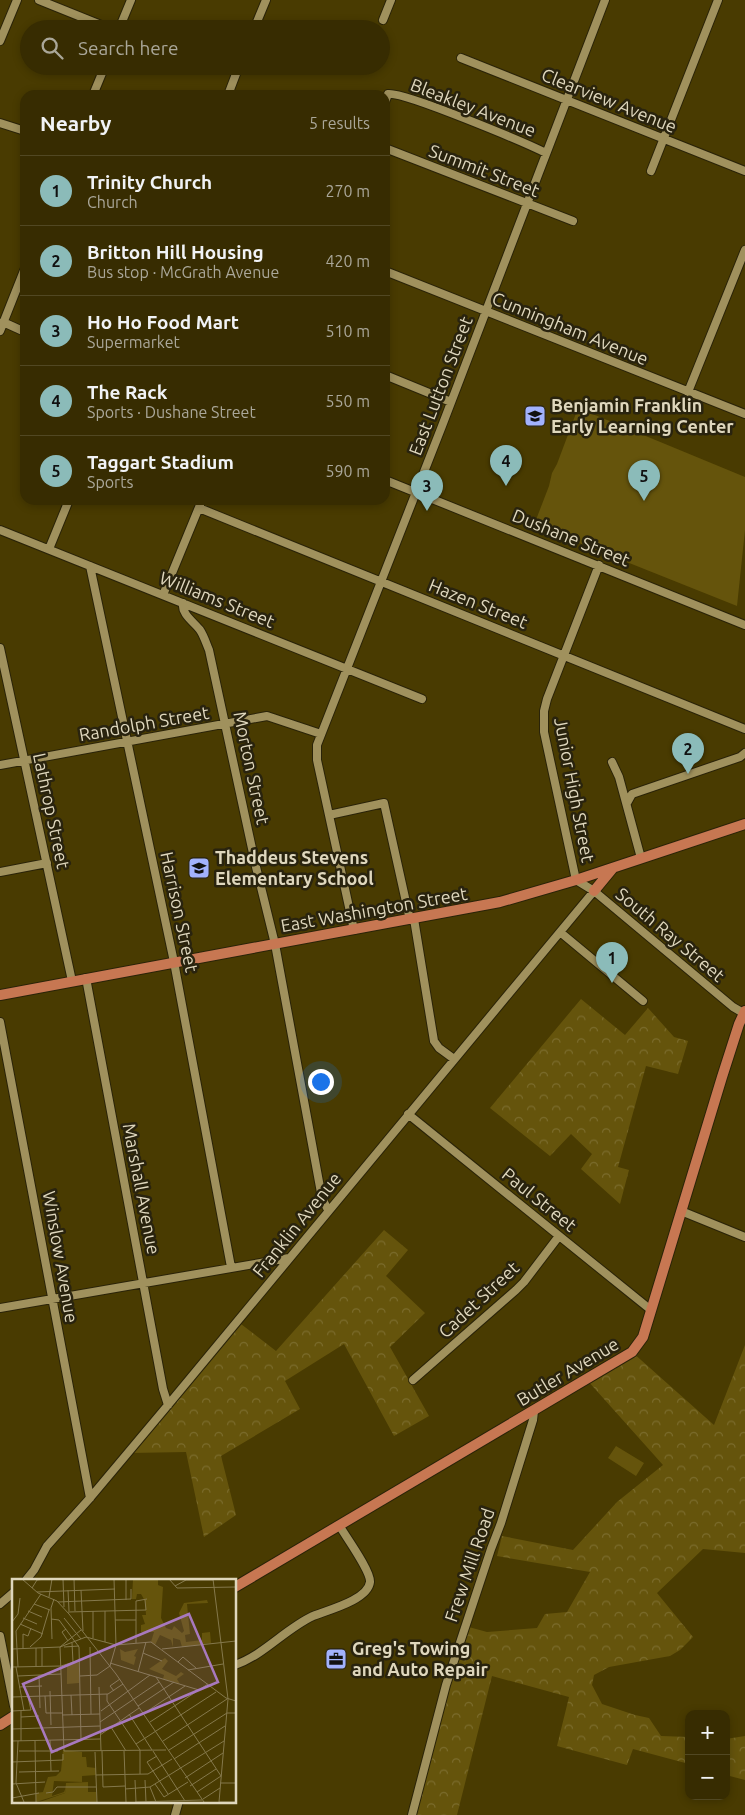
<!DOCTYPE html>
<html lang="en">
<head>
<meta charset="utf-8">
<style>
	body { margin:0; font-family:Ubuntu,sans-serif; background:#423810; color:#f1f3f6 }
	.controls { position:absolute; right:15px; bottom:15px; display:grid; overflow:hidden; border-radius:10px; box-shadow:0 2px 8px #0003 }
	.controls button { width:45px; height:45px; display:grid; place-items:center; padding:0; border:0; border-bottom:1px solid #514823; background:#372c01; color:#f1f3f6; font:25px sans-serif }
	.you { position:absolute; left:320px; top:1081px; width:18px; height:18px; margin:-12px; border:4px solid #fff; border-radius:50%; background:#1a73e8; box-shadow:0 0 0 8px #1a73e833 }
	.badge { display:grid; place-items:center; width:32px; height:32px; border-radius:50%; background:#8bbbb9; color:#111; font-size:16px; font-weight:700 }
	.pin { position:absolute; translate:-50% -41px; filter:drop-shadow(0 1px 2px #0008) }
	.pin::after { content:''; position:absolute; top:26px; width:18px; height:15px; background:inherit; clip-path:polygon(0 0,100% 0,50% 100%) }
	.list { margin:0; padding:0; list-style:none }
	h2 { display:flex; justify-content:space-between; align-items:center; height:65px; margin:0; padding:0 20px; font-size:21px }
	h2 small { font-size:16px; font-weight:400; color:#aaa799 }
	.list li { display:grid; grid-template-columns:32px 1fr auto; gap:15px; align-items:center; box-sizing:border-box; height:70px; padding:0 20px; border-top:1px solid #514823 }
	.list b { display:block; font-size:19px; white-space:nowrap }
	.list p { margin:0; font-size:16px; white-space:nowrap; color:#aaa799 }
	.list em { font-size:16px; font-style:normal; color:#aaa799 }
	.icon { flex:none; width:28px; height:28px; fill:none; stroke:currentColor; stroke-width:2; stroke-linecap:round; stroke-linejoin:round }
	.map { position:relative; flex:none; width:745px; height:1815px; overflow:hidden }
	.search { position:absolute; background:#372c01; box-shadow:0 2px 8px #0003; left:20px; top:20px; width:370px; height:55px; display:flex; align-items:center; gap:12px; box-sizing:border-box; padding:0 18px; border-radius:28px; color:#aaa799; font-size:19px }
	.panel { position:absolute; background:#372c01; box-shadow:0 2px 8px #0003; left:20px; top:90px; width:370px; height:415px; border-radius:15px }
	.map>svg:first-child { display:block }
	.green { fill:#65540c }
	.forest { fill:url(#forest-crowns) }
	.lines { fill:none; stroke-linecap:round; stroke-linejoin:round }
	.minor-casing { stroke:#2a2308; stroke-width:10 }
	.major-casing { stroke:#2a2308; stroke-width:12 }
	.minor { stroke:#a0915d; stroke-width:8 }
	.major { stroke:#c77752; stroke-width:10 }
	.labels { text-anchor:middle; stroke-width:5; stroke-linejoin:round; paint-order:stroke }
	.street-label { font-size:18px; fill:#dfd7bd; stroke:#29230e }
	.poi-label { font-size:18px; font-weight:bold; fill:#dfd7bd; stroke:#29230e; text-anchor:start }
	.inset-road { fill:none; stroke:#85794c; stroke-width:1 }
	.view { fill:#a879be; fill-opacity:0.15; stroke:#a879be; stroke-width:2.5 }
	.inset-edge { fill:none; stroke:#dfd7bd; stroke-width:2.5 }
</style>
</head>
<body>
<div class="map">
<svg width="745" height="1815" viewBox="0 0 745 1815">
	<defs>
		<pattern id="forest-crowns" width="20" height="18" patternUnits="userSpaceOnUse" patternTransform="scale(1.25)"><rect width="20" height="18" fill="#65540c"/><path d="M2 6a3 3 0 1 1 6 0M12 15a3 3 0 1 1 6 0" fill="none" stroke="#7b6c2d"/></pattern>
	</defs>
	<rect width="100%" height="100%" fill="#493b01"/>
	<path class="green" d="M578 408 745 477V530L737 606 534 525 549 486 552 473 557 464Z
		M616 1446 644 1463 636 1476 608 1458Z"/>
	<path class="forest" d="M581 999 625 1035 648 1008 674 1037 688 1041 678 1074 646 1066 618 1167 629 1170 620 1204 581 1169 592 1154 571 1134 550 1156 490 1108Z
		M384 1230 408 1250 386 1276 425 1313 390 1347 429 1416 394 1436 344 1344 285 1381 300 1409 221 1456 236 1515 204 1537 186 1452 128 1453 237 1321 276 1351Z
		M745 1345V1553L703 1549 657 1593 693 1637 680 1650 670 1656 609 1667 594 1675 592 1685 602 1704 635 1715 649 1718 661 1736 689 1737V1764L633 1749 627 1765 557 1746 569 1697 492 1676 457 1815H412L465 1626 487 1632 537 1628 545 1614 567 1612 590 1572 497 1556 502 1536 573 1550 617 1502 663 1465 587 1380 632 1352 714 1425Z
		M745 1736V1780L726 1775V1739Z"/>
	<g class="lines">
		<g class="minor-casing">
			<path id="minor" d="M39 0 111 29
				M383 20 391 0
				M119 29 131 0
				M254 29 266 0
				M0 41 17 0
				M461 58 745 171
				M93 95 105 66
				M228 95 239 66
				M385 102 388 94C403 91 526 143 546 153
				M0 123 25 131
				M385 148 573 221
				M651 171 718 0
				M385 271 745 414
				M3 322 25 332
				M0 331 25 268
				M385 375 451 402
				M688 392 745 250
				M385 480 745 625
				M199 508 745 729
				M0 530 422 699
				M49 549 69 500
				M599 565 547 699 544 711V732L576 880 594 891 733 1007 745 1014
				M90 566 174 962 231 1267
				M163 595 202 500
				M183 603C181 614 194 622 200 630 204 636 206 643 209 650L256 867 275 944 322 1198 328 1210
				M0 648 72 981
				M612 762 619 777 641 858
				M0 765 267 716 321 734
				M627 803 632 794 740 757 745 753
				M329 815 384 803 410 920
				M0 872 47 863
				M414 919 434 1041 439 1048 454 1059
				M354 930 317 760V745L442 426 605 0
				M560 932 643 1001
				M86 978 163 1389 168 1405
				M0 1022 90 1498
				M408 1114 651 1310
				M681 1211 745 1237
				M0 1308 289 1258
				M413 1380 516 1290 524 1282 559 1236
				M26 1580 34 1570 47 1546 90 1498 168 1405 594 891
				M0 1604 14 1592
				M0 1636 14 1706
				M235 1665C264 1655 285 1629 313 1616 328 1610 368 1600 370 1582 371 1571 346 1537 339 1525
				M175 1815 179 1801
				M412 1815 446 1685 491 1549 501 1523 533 1420 534 1411"/>
		</g>
		<g class="major-casing">
			<path id="major" d="M594 891 613 868
				M0 995 500 902 576 880 745 824
				M235 1587 632 1352 643 1337 722 1077 739 1024 745 1011
				M0 1725 14 1716"/>
		</g>
		<use href="#minor" class="minor"/>
		<use href="#major" class="major"/>
	</g>
	<defs>
		<g id="school-square" transform="scale(1.125)"><rect x="-9" y="-9" width="18" height="18" rx="4" fill="#a2b2fd" stroke="#29230e"/><path d="M0-5L7-2L0 1L-7-2ZM-4 1L0 2.5L4 1V4Q0 6-4 4Z" fill="#111"/></g>
		<g id="office-square" transform="scale(1.125)"><rect x="-9" y="-9" width="18" height="18" rx="4" fill="#a2b2fd" stroke="#29230e"/><path d="M-6-3h4V-5.5h4V-3h4V5H-6ZM-1-4.5V-3h2v-1.5ZM-6 0V1H6V0Z" fill="#111"/></g>
	</defs>
	<g fill-rule="evenodd">
		<use href="#school-square" x="535" y="416"/>
		<use href="#school-square" x="199" y="868"/>
		<use href="#office-square" x="336" y="1659"/>
	</g>
	<g class="labels">
		<g class="street-label">
			<text transform="translate(609 101) rotate(22)" y="6">Clearview Avenue</text>
			<text transform="translate(473 108) rotate(21)" y="6">Bleakley Avenue</text>
			<text transform="translate(484 171) rotate(21)" y="6">Summit Street</text>
			<text transform="translate(570 329) rotate(22)" y="6">Cunningham Avenue</text>
			<text transform="translate(441 386) rotate(-69)" y="6">East Lutton Street</text>
			<text transform="translate(571 538) rotate(22)" y="6">Dushane Street</text>
			<text transform="translate(217 600) rotate(22)" y="6">Williams Street</text>
			<text transform="translate(478 604) rotate(22)" y="6">Hazen Street</text>
			<text transform="translate(144 724) rotate(-10)" y="6">Randolph Street</text>
			<text transform="translate(251 768) rotate(78)" y="6">Morton Street</text>
			<text transform="translate(574 790) rotate(79)" y="6">Junior High Street</text>
			<text transform="translate(51 811) rotate(78)" y="6">Lathrop Street</text>
			<text transform="translate(374 910) rotate(-10)" y="6">East Washington Street</text>
			<text transform="translate(179 912) rotate(78)" y="6">Harrison Street</text>
			<text transform="translate(670 935) rotate(40)" y="6">South Ray Street</text>
			<text transform="translate(141 1189) rotate(79)" y="6">Marshall Avenue</text>
			<text transform="translate(539 1200) rotate(39)" y="6">Paul Street</text>
			<text transform="translate(297 1225) rotate(-51)" y="6">Franklin Avenue</text>
			<text transform="translate(60 1257) rotate(80)" y="6">Winslow Avenue</text>
			<text transform="translate(479 1300) rotate(-43)" y="6">Cadet Street</text>
			<text transform="translate(568 1372) rotate(-31)" y="6">Butler Avenue</text>
			<text transform="translate(470 1565) rotate(-71)" y="6">Frew Mill Road</text>
		</g>
		<g class="poi-label">
			<text x="551" y="412">Benjamin Franklin<tspan x="551" dy="21">Early Learning Center</tspan></text>
			<text x="215" y="864">Thaddeus Stevens<tspan x="215" dy="21">Elementary School</tspan></text>
			<text x="352" y="1655">Greg's Towing<tspan x="352" dy="21">and Auto Repair</tspan></text>
		</g>
	</g>
	<g transform="translate(12 1579)">
		<rect width="224" height="224" fill="#493b01"/>
		<path d="M67 83V104L55 105V86ZM76 203V213H84L85 223H28L53 214 54 204Z" fill="#65540c"/>
		<path d="M121 0H146V6L151 8 149 39 154 49 160 51 162 47 170 54 172 52 167 34 172 24 195 21 196 24 175 25 178 55 173 56 174 63 190 61V54L198 53 199 64 170 68 168 61 161 59V68L159 61 148 56 143 66 139 63 142 53H129V46L133 45 130 36H134L133 22 129 15H125L124 20H120ZM108 70 113 73 126 70 122 77 124 78 122 86 109 81ZM153 79 156 82 150 90 164 97 169 93 172 95 165 100 168 105 151 100 152 96 137 90ZM51 171 70 173V178H74L75 188 84 189V196L70 197V203L42 202 40 217 52 213 54 208 53 214 24 223V214L31 213 36 198 44 197 49 192Z" fill="#65540c"/>
		<path class="inset-road" d="M10 0 26 14 45 22 57 35 104 95 192 223M51 0 52 28M62 0 63 32M114 0V21M157 0 165 9 224 8M201 0 216 120 207 223M163 7 174 1H201M20 9 25 1 33 0M56 11 57 32M69 11 71 52M25 13 103 10M37 18 40 0M46 23 119 20V10M22 25 38 31M16 32 30 38M81 32V59M93 32V63M56 33 134 31 133 21M11 39 25 45M52 39 69 60M39 40 47 41 67 68 69 160M103 41H124M0 43 6 35 8 19M8 45 31 55M54 50 50 53 56 62M69 51 48 68 52 172 154 171M74 58 104 66 139 63 214 119 224 122M40 60 39 29 42 20M60 64 61 83M124 64V22L135 20M18 68 29 58 37 31M52 68 67 67M78 68 79 135M11 69V55L16 57 19 49M24 69V87M30 69V87M0 70 48 68 74 58M150 70 224 62M131 74 150 82M166 83 171 78 184 89M98 84 187 111M0 88 49 87 68 81M4 88 12 132M6 88 4 52 29 15M176 91 211 85M126 93 134 63M27 96 28 129M6 97 49 95M68 97 85 96 98 87 104 66 102 0M144 98 209 197 185 213M7 108 30 107M87 108 89 172M38 112 39 146M102 112 98 107 108 100M95 115V122L128 171V195M59 116 60 136M33 117 34 134H50M0 118 96 115 111 105M126 127 162 103M0 132 19 131 16 118M9 132V162M89 132 138 96M117 135 140 171M131 135 173 107M50 136 88 135M9 138 27 137M88 143 147 103M138 143 196 105M99 148 114 172M0 150 88 147M88 156 127 129M38 161 39 192M0 162 88 160M6 162 4 204 12 223M23 162 24 223M151 162 215 120M124 165 204 113M157 171 215 134H224M7 172H46M90 172 91 208 113 207M112 172 114 223M141 172 173 222M83 173 85 223M145 177 135 183 156 215M162 180 213 147M0 183 51 181V175M7 193 47 192M84 196 136 195 160 180M173 199 211 174M123 201 124 223M133 201 134 223M208 204H224M0 205 33 203M143 205 152 218 176 203M178 207 204 190M138 208 144 223M113 210 138 208 212 162M34 214 41 213 45 208H84M0 219 27 214M191 220 208 209M123 223 190 221M207 223H224"/>
		<path class="view" d="M177 35 206 103 40 173 11 105Z"/>
		<rect width="224" height="224" class="inset-edge"/>
	</g>
</svg>
<div class="controls">
<button>+</button>
<button>−</button>
</div>
<div class="you"></div>
<div class="pin badge" style="left:612px;top:983px">1</div>
<div class="pin badge" style="left:688px;top:774px">2</div>
<div class="pin badge" style="left:427px;top:511px">3</div>
<div class="pin badge" style="left:506px;top:486px">4</div>
<div class="pin badge" style="left:644px;top:501px">5</div>
<div class="search"><svg class="icon" aria-label="search" viewBox="0 0 24 24"><circle cx="10" cy="10" r="6"/><path d="M15 15l6 6"/></svg>Search here</div>
<section class="panel">
<h2>Nearby<small>5 results</small></h2>
<ul class="list">
<li><span class="badge">1</span><div><b>Trinity Church</b><p>Church</p></div><em>270 m</em></li>
<li><span class="badge">2</span><div><b>Britton Hill Housing</b><p>Bus stop · McGrath Avenue</p></div><em>420 m</em></li>
<li><span class="badge">3</span><div><b>Ho Ho Food Mart</b><p>Supermarket</p></div><em>510 m</em></li>
<li><span class="badge">4</span><div><b>The Rack</b><p>Sports · Dushane Street</p></div><em>550 m</em></li>
<li><span class="badge">5</span><div><b>Taggart Stadium</b><p>Sports</p></div><em>590 m</em></li>
</ul>
</section>
</div>
</body>
</html>
